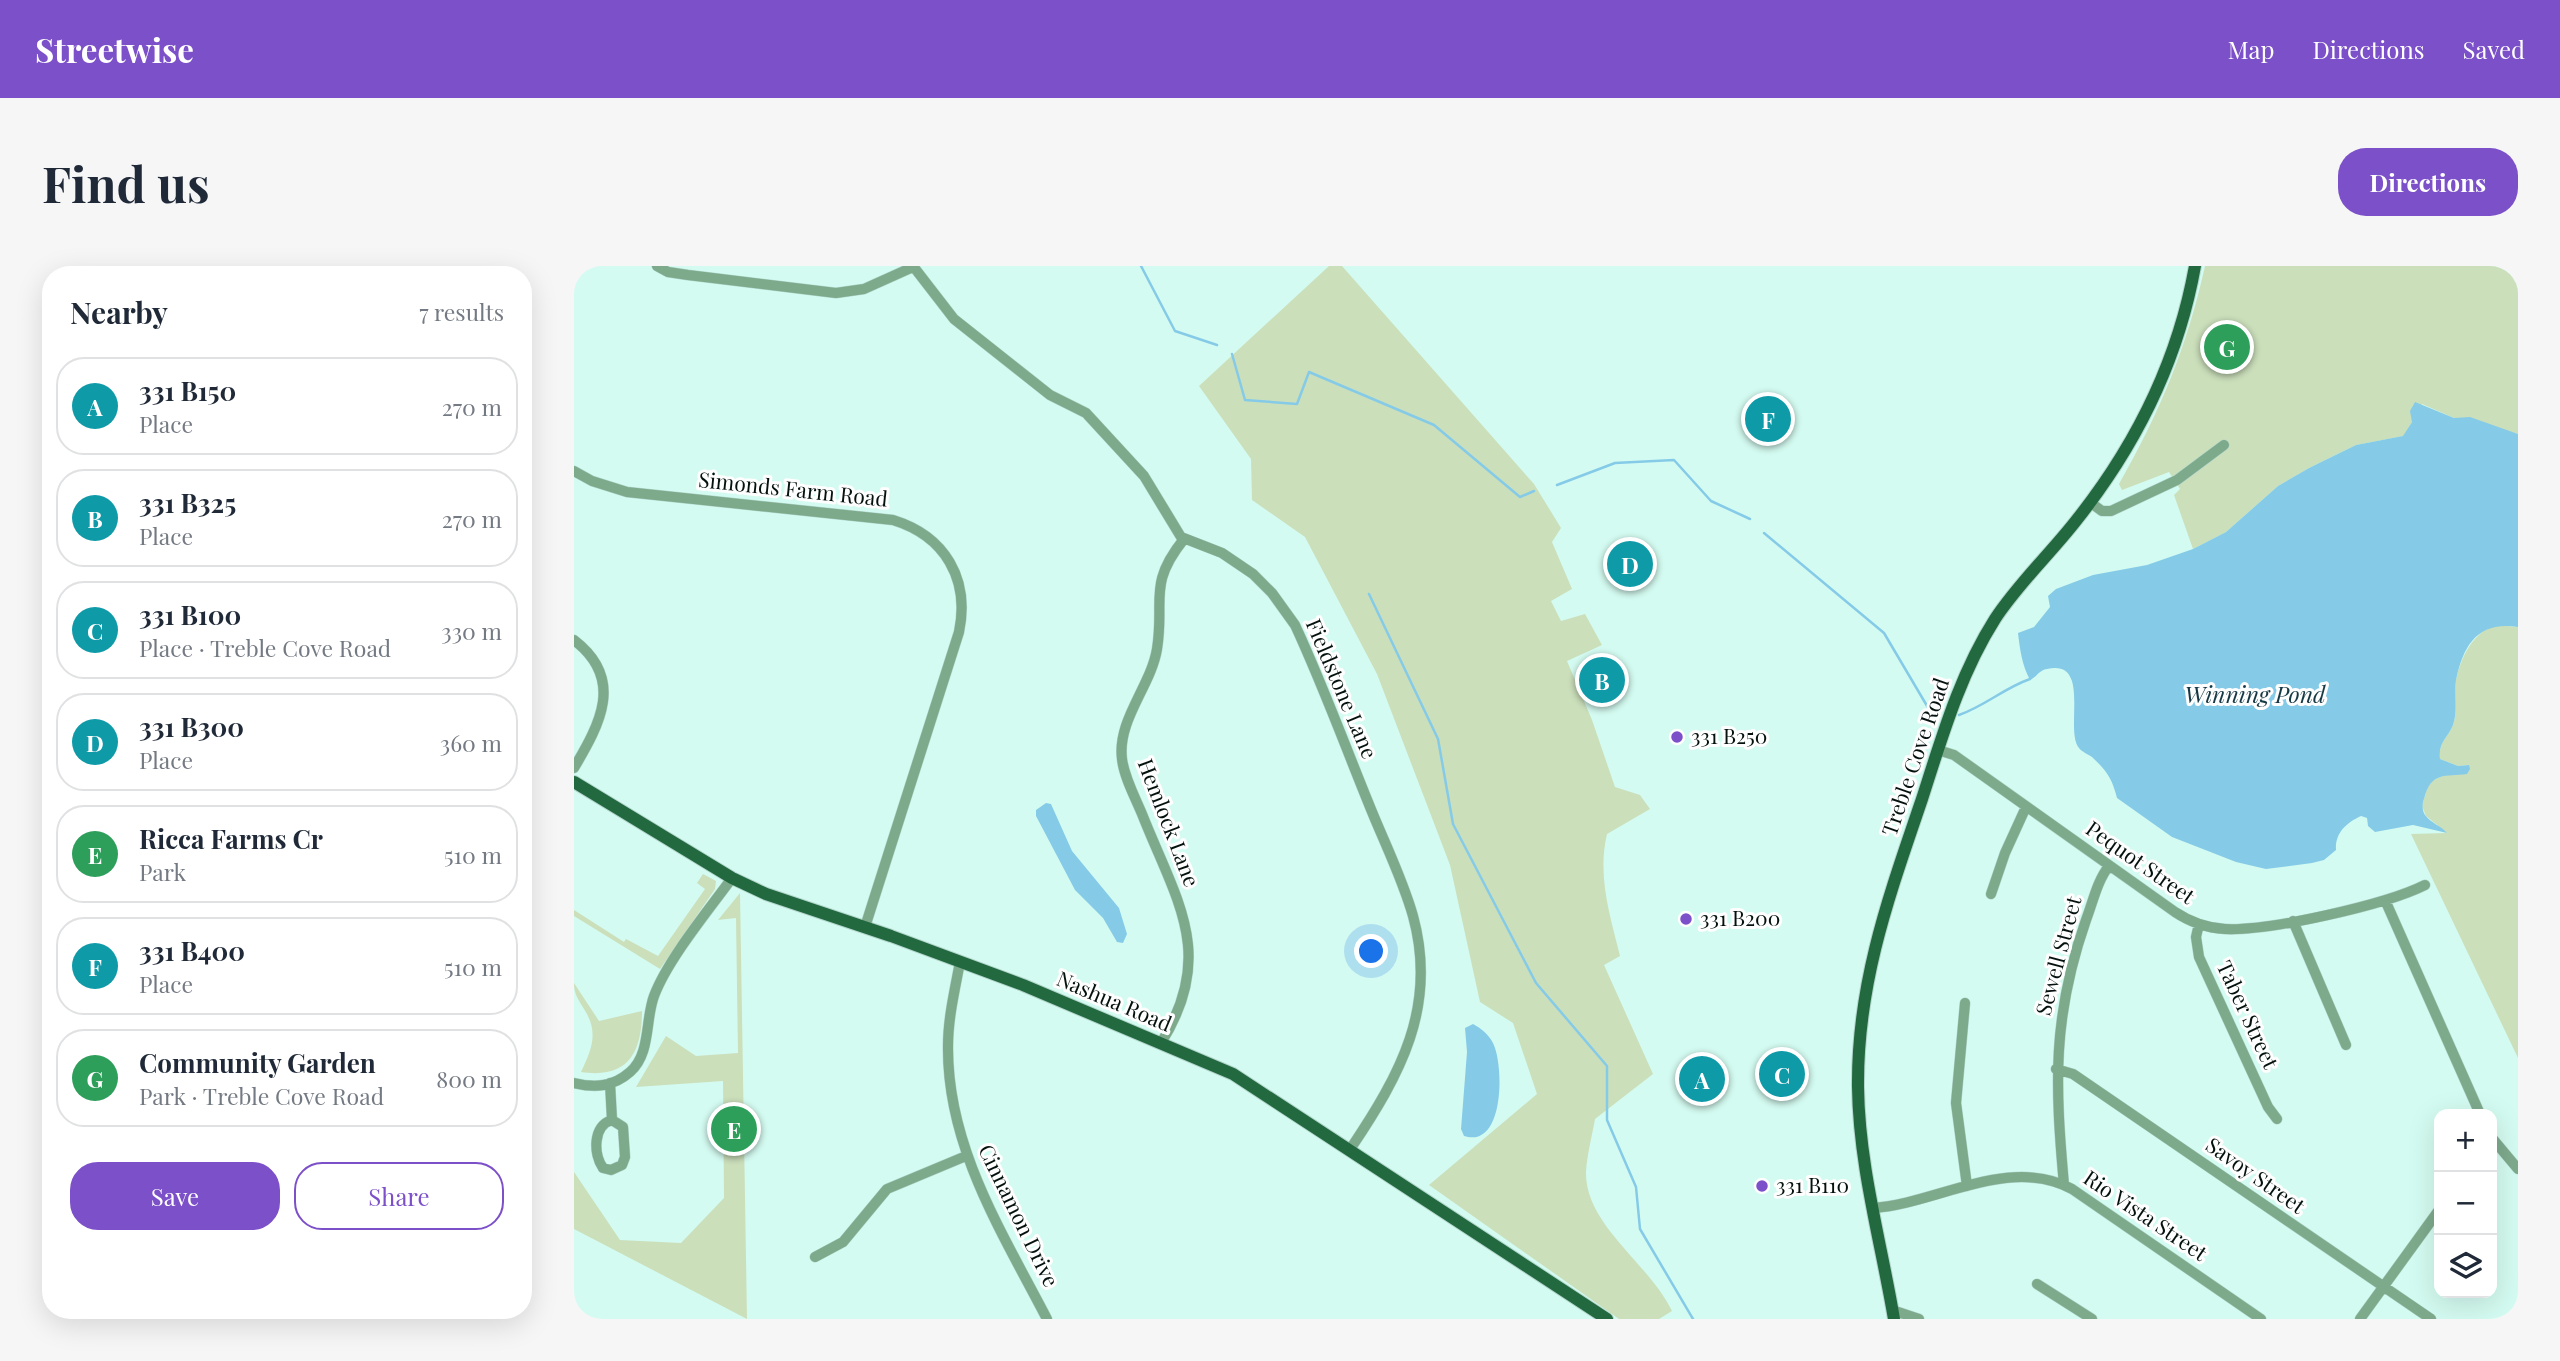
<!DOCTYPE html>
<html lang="en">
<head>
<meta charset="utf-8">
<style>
	body { margin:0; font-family:"Playfair Display",serif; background:#f6f6f7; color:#1f2937 }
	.controls { position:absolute; right:21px; bottom:21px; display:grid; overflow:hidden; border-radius:14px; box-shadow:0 7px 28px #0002 }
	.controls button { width:63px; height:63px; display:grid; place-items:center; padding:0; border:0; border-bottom:2px solid #e0e1e3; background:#fff; color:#1f2937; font:35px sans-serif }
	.you { position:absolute; left:798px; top:686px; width:24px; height:24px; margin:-18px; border:5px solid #fff; border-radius:50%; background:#1a73e8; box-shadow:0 0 0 10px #1a73e833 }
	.badge { display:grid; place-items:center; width:46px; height:46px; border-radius:50%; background:#7c50c8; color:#fff; font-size:23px; font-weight:700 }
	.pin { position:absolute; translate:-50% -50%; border:4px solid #fff; box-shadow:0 2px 7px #0006 }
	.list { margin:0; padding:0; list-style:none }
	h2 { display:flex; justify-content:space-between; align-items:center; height:91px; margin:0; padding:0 28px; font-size:30px }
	h2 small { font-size:23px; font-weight:400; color:#747a83 }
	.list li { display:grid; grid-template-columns:46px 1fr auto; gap:21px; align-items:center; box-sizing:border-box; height:98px; margin:0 14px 14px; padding:0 14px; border:2px solid #e0e1e3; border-radius:28px }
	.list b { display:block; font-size:26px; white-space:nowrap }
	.list p { margin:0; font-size:23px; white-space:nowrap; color:#747a83 }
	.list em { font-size:23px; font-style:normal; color:#747a83 }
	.actions { display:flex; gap:14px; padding:21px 28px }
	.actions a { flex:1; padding:16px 0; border:2px solid #7c50c8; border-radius:28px; text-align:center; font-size:24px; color:#7c50c8 }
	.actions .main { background:#7c50c8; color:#fff }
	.icon { flex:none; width:38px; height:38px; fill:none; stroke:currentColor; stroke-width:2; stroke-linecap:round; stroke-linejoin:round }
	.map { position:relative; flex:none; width:1944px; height:1053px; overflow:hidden; border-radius:28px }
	header { display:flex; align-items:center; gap:42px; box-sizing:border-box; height:98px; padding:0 35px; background:#7c50c8; color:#fff }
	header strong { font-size:33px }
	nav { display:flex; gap:38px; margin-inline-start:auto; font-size:24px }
	.intro { display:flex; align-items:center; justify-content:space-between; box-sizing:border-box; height:168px; padding:0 42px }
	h1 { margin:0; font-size:49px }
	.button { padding:18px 32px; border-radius:28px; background:#7c50c8; color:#fff; font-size:24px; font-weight:700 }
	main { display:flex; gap:42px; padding:0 42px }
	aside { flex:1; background:#fff; border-radius:28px; box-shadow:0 7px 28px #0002 }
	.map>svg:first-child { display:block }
	.green { fill:#cbdfbb }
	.water { fill:#85cbe8 }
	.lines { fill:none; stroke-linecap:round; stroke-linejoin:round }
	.stream { stroke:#85cbe8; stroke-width:2.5 }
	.minor-casing { stroke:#b3d6cd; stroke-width:11 }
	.major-casing { stroke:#b3d6cd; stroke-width:14 }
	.minor { stroke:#7eaa8c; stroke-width:10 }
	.major { stroke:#226940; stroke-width:12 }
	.poi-dot { fill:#7c50c8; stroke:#fefefe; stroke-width:2.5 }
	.labels { text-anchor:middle; stroke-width:6; stroke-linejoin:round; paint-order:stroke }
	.street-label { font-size:21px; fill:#04110e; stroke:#fefefe }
	.poi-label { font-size:21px; fill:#04110e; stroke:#fefefe; text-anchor:start }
	.water-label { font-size:23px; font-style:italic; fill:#163844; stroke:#fefefe }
</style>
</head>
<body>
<header>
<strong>Streetwise</strong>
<nav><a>Map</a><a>Directions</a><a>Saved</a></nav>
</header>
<div class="intro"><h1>Find us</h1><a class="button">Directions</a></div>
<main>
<aside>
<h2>Nearby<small>7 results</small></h2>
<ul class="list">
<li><span class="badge" style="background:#0f9aa8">A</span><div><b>331 B150</b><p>Place</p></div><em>270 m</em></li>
<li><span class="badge" style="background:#0f9aa8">B</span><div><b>331 B325</b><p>Place</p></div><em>270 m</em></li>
<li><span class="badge" style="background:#0f9aa8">C</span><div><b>331 B100</b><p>Place · Treble Cove Road</p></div><em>330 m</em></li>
<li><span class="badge" style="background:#0f9aa8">D</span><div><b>331 B300</b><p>Place</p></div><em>360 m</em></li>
<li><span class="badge" style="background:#2e9e5b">E</span><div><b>Ricca Farms Cr</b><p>Park</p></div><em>510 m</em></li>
<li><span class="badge" style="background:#0f9aa8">F</span><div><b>331 B400</b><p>Place</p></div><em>510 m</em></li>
<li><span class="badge" style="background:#2e9e5b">G</span><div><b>Community Garden</b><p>Park · Treble Cove Road</p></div><em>800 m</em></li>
</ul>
<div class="actions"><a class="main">Save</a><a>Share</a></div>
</aside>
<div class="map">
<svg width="1944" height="1053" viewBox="0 0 1944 1053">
	<rect width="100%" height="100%" fill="#d4fbf1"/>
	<path class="green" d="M755 0H768L960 218 987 262 978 276 998 323 977 335 987 355 1011 348 1028 379 993 395 1018 454 1041 521 1066 529 1076 543 1033 568C1023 610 1036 649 1046 690L1030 699 1079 808 1021 853C1018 870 1013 889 1012 906 1011 959 1075 997 1098 1045L1085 1053H1045L855 919 963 828 939 757 906 736 876 599 803 408 731 271 678 234 677 193 625 120Z
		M1631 0H1944V168L1880 152 1848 138 1830 170 1782 179 1735 202 1704 220 1652 266 1619 283 1600 229 1606 223 1595 206 1548 224 1545 218C1586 146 1613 81 1631 0Z
		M1922 359 1944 361V792L1837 568 1873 567 1852 550 1848 540 1853 522 1859 514 1895 499 1884 500 1866 493C1864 476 1874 472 1879 459 1884 446 1880 428 1882 414 1887 391 1899 366 1922 359Z
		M129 608 142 615 141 623 86 703 0 650V644L50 676 52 673 84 690 131 623 123 617Z
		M166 627 173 1053 0 963V906L46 974 107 977 150 932 149 815 62 821 92 770 122 790 164 787 162 652 144 654Z
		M0 717 25 755 68 745C68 787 54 813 7 806 18 783 25 766 10 743 4 733 0 728 0 717Z"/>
	<path class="water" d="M1841 136 1880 152 1896 151 1944 168V361C1905 355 1890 377 1882 414 1880 428 1884 445 1879 459 1874 472 1864 476 1866 493L1884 500 1895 499 1896 503 1893 508C1871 511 1857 505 1850 533 1848 538 1848 544 1851 549 1857 557 1867 560 1873 567L1839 559 1801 566 1794 560 1793 552 1787 550C1772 557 1761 567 1762 584L1750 594 1738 597 1692 603 1662 596 1598 571 1543 532C1538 513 1534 506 1518 491 1514 488 1508 486 1505 482 1490 464 1518 393 1473 403 1465 404 1463 411 1456 414 1448 399 1446 384 1444 367L1460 361 1476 341 1474 330 1482 323 1519 309 1573 299 1619 283 1652 266 1704 220 1735 202 1782 179 1829 170 1838 156 1836 145Z
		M472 537 477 538 498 585 545 642 553 668 549 677 543 676 529 652 501 624 462 550V544Z
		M899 758C907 762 915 769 919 777 930 798 931 883 890 870L887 863 893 786 891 762Z"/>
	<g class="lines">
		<path class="stream" d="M567 0 601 65 643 79
			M658 88 671 134 723 138 735 106 860 159 946 231 960 225
			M983 219 1041 197 1100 194 1137 235 1176 253
			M1190 267 1310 367 1356 445 1364 450
			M795 328 864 473 879 558 962 717 1033 800V854L1062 921 1066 963 1119 1053
			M1385 449C1411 440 1430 422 1456 413"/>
		<g class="minor-casing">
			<path id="minor" d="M83 0 94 6 114 9 262 27 290 23 339 1
				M339 0 380 53 476 129 512 147 570 210 607 271 648 287 679 308 698 327 721 359C748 417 770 477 794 536 809 574 828 611 839 650 864 741 826 809 777 882
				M0 205 18 215 53 226 319 254C371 270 396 313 385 366L291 661
				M1517 237 1528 245H1537L1603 214 1650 179
				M0 374C51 413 26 458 0 502
				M1364 484 1380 489 1601 646C1616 656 1633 662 1651 663 1695 665 1811 639 1851 619
				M1417 628 1431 587 1452 541
				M1811 634 1906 848
				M1719 655 1772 779
				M1625 658 1622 671 1625 691 1694 841 1703 853
				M386 696C381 723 374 752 374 780 373 881 428 966 473 1053
				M1391 737 1382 837 1393 920
				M587 777C643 688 602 634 568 548 561 531 550 511 548 493 543 454 577 420 583 383 591 334 573 319 610 273
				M1482 803 1499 808 1857 1053
				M0 817C21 822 39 821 56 806 77 788 71 754 80 730 94 693 134 645 158 612
				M36 817 38 854C19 859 19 888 29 902L37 904 48 899 51 891 49 861 38 854
				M1918 872 1944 903
				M1490 919C1481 819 1478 751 1512 654 1519 636 1523 615 1535 600
				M1299 942C1362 938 1435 889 1498 923L1687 1053
				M241 991 269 976 313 923 392 890
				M1463 1018 1518 1053
				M1318 1044 1345 1053
				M1786 1053 1865 944"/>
		</g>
		<g class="major-casing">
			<path id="major" d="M0 516 158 612 192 628 317 670 449 719 659 808 1033 1053
				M1320 1053C1307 976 1285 900 1284 821 1283 717 1315 630 1348 533 1368 471 1386 408 1421 353 1444 318 1475 289 1501 256 1561 181 1604 95 1621 0"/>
		</g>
		<use href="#minor" class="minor"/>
		<use href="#major" class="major"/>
	</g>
	<g class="poi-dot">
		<circle cx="1103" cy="471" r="7"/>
		<circle cx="1112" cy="653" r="7"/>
		<circle cx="1188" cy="920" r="7"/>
	</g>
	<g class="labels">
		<g class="street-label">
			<text transform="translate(219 224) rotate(6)" y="7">Simonds Farm Road</text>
			<text transform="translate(767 423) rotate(67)" y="7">Fieldstone Lane</text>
			<text transform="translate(1342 491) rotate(-71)" y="7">Treble Cove Road</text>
			<text transform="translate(594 557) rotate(69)" y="7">Hemlock Lane</text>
			<text transform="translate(1566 597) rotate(35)" y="7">Pequot Street</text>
			<text transform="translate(1485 690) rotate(-75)" y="7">Sewell Street</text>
			<text transform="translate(540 736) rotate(23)" y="7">Nashua Road</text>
			<text transform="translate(1673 749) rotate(65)" y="7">Taber Street</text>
			<text transform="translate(1681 910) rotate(35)" y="7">Savoy Street</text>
			<text transform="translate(444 950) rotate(64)" y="7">Cinnamon Drive</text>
			<text transform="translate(1571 950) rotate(34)" y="7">Rio Vista Street</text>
		</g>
		<g class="poi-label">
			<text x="1117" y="478">331 B250</text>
			<text x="1126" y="660">331 B200</text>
			<text x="1202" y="927">331 B110</text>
		</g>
		<g class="water-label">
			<text x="1681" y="437">Winning Pond</text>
		</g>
	</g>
</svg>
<div class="controls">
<button>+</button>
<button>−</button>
<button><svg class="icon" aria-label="layers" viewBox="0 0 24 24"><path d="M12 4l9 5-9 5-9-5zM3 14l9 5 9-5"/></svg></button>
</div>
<div class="you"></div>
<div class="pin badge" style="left:1128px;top:813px;background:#0f9aa8">A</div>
<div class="pin badge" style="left:1028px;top:414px;background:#0f9aa8">B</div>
<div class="pin badge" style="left:1208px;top:808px;background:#0f9aa8">C</div>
<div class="pin badge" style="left:1056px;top:298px;background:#0f9aa8">D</div>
<div class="pin badge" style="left:160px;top:863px;background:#2e9e5b">E</div>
<div class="pin badge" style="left:1194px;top:153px;background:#0f9aa8">F</div>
<div class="pin badge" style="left:1653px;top:81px;background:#2e9e5b">G</div>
</div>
</main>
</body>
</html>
